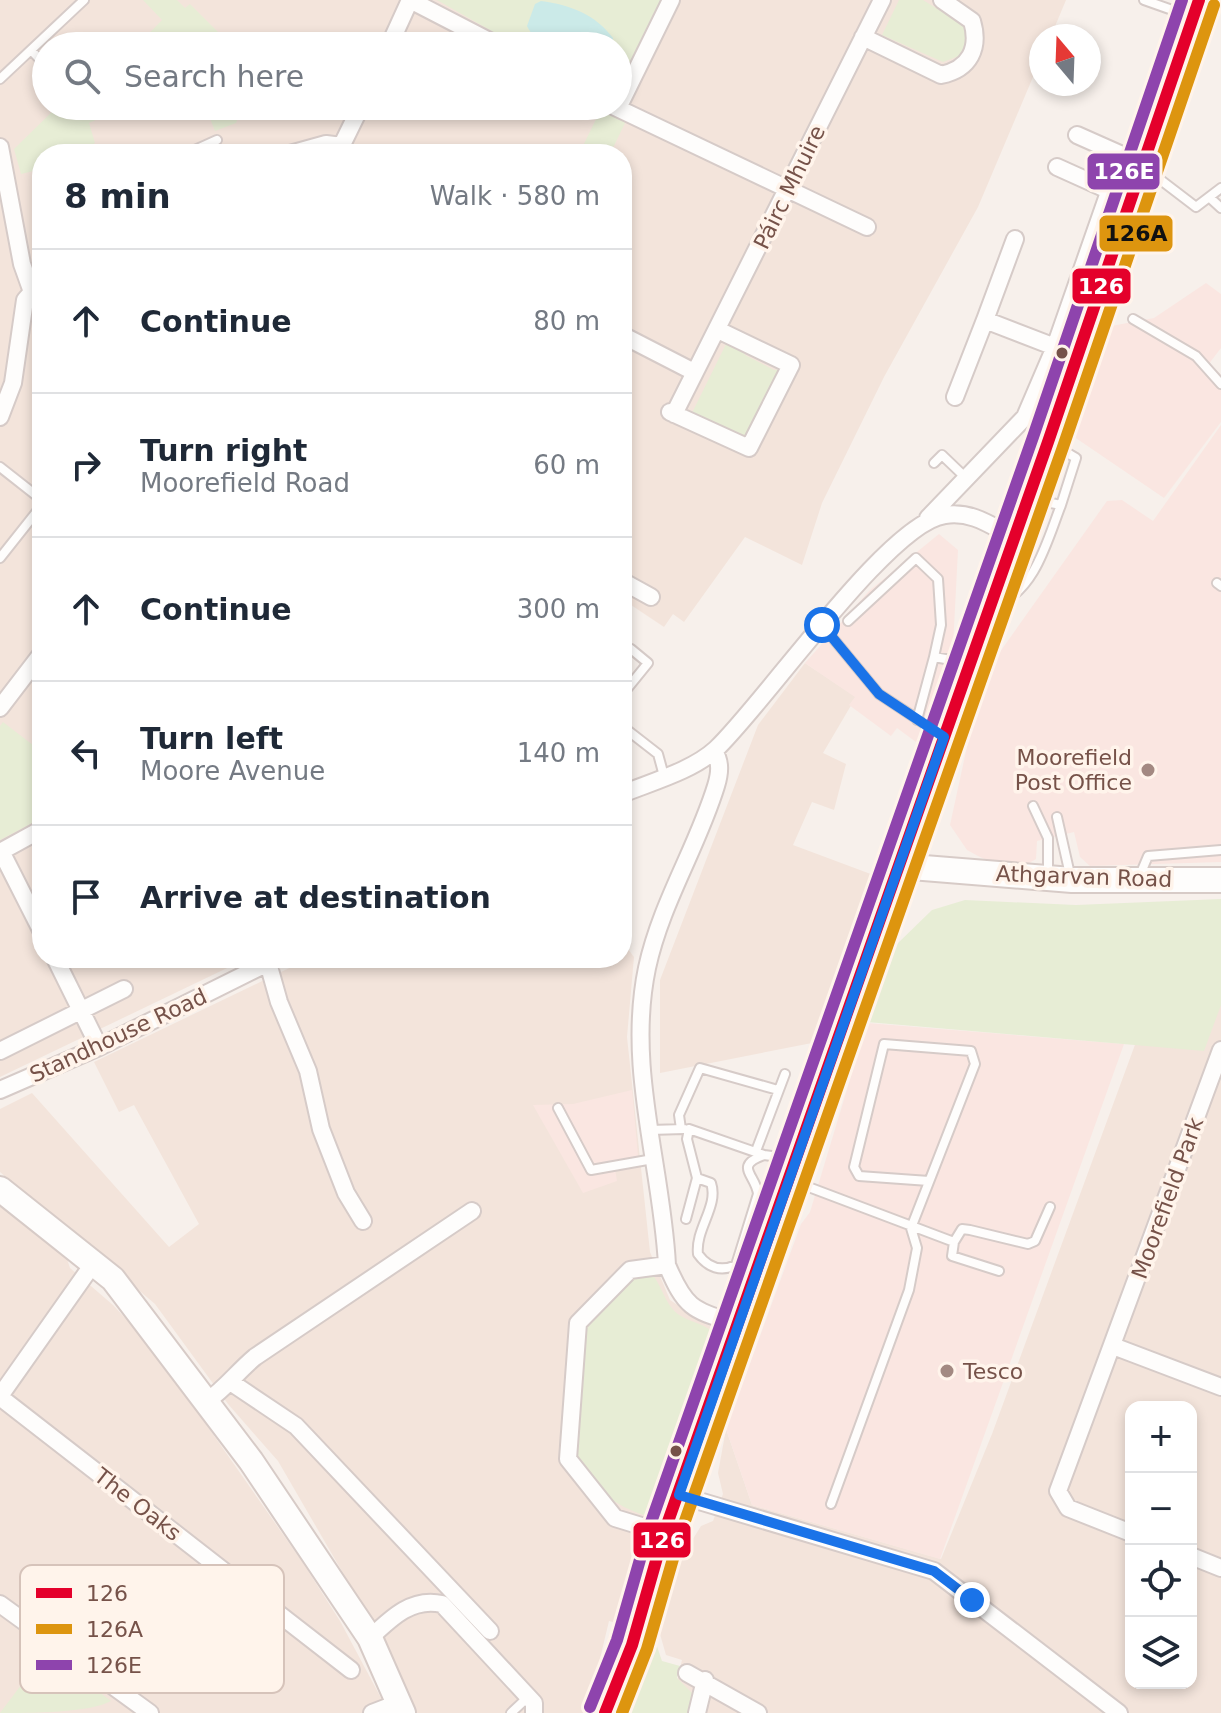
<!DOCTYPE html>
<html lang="en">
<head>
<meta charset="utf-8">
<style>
	body { margin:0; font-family:"DejaVu Sans",sans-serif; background:#f6f6f7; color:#1f2937 }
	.controls { position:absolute; right:24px; bottom:24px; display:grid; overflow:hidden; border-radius:16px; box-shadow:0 4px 12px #0003 }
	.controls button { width:72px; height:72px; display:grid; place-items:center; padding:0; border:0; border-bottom:2px solid #e0e1e3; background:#fff; color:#1f2937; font:40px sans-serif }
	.compass { position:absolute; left:1029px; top:24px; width:72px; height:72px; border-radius:50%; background:#fff; box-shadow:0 4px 12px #0003; rotate:341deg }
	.stop { position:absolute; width:24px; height:24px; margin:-18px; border:6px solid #1a73e8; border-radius:50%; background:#fff }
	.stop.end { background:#1a73e8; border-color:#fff; box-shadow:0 2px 8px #0008 }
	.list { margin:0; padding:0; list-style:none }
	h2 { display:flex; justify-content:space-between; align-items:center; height:104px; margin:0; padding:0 32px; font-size:34px }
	h2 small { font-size:26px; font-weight:400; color:#747a83 }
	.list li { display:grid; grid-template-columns:52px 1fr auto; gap:24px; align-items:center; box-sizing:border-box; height:144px; padding:0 32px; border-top:2px solid #e0e1e3 }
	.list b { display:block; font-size:30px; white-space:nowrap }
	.list p { margin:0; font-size:26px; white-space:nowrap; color:#747a83 }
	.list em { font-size:26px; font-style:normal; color:#747a83 }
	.icon { flex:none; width:44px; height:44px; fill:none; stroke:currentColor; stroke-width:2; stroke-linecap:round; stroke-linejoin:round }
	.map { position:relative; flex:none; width:1221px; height:1713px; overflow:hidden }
	.search { position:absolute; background:#fff; box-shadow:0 4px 12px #0003; left:32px; top:32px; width:600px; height:88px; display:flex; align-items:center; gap:20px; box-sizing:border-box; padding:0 28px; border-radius:44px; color:#747a83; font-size:30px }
	.panel { position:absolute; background:#fff; box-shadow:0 4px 12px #0003; left:32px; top:144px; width:600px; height:824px; border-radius:32px }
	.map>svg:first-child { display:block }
	.residential { fill:#f3e4db; fill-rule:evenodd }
	.commercial { fill:#fae6e1 }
	.green { fill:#e7edd5 }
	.water { fill:#cbeae8 }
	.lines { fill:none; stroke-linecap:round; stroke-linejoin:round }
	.lane-casing { stroke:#d6cbc8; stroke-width:12 }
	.street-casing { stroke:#d6cbc8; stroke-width:20 }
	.secondary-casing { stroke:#d7cbc7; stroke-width:28 }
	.lane { stroke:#fefdfc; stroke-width:8 }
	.street { stroke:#fefdfc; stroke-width:16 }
	.secondary { stroke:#fefdfc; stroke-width:24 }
	.bus-1-casing { stroke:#fff4eb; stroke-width:18 }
	.bus-2-casing { stroke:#fff4eb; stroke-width:18 }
	.bus-3-casing { stroke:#fff4eb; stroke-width:18 }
	.bus-1 { stroke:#e4002b; stroke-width:12 }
	.bus-2 { stroke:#dd950f; stroke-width:12 }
	.bus-3 { stroke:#8e44ad; stroke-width:12 }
	.route { stroke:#1a73e8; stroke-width:10 }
	.bus-dot { fill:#765249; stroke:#fff4eb; stroke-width:3 }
	.poi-dot { fill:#a38982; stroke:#fff4eb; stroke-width:3 }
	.labels { text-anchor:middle; stroke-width:7; stroke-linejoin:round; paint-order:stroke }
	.street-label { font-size:22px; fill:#765249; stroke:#fff4eb }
	.poi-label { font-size:22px; fill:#765249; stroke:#fff4eb; text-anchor:end }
	.key { fill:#fff4eb; stroke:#d6c3ba; stroke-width:2 }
	.key-label { font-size:22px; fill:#765249 }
	.line-badge { stroke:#fff4eb; stroke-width:3 }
	.badge-label { font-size:22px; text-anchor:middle; font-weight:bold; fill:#fff }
	.pale-badge-label { font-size:22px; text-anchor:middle; font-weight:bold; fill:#111 }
</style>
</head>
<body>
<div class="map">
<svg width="1221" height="1713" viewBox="0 0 1221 1713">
	<rect width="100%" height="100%" fill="#f7f0eb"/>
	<path class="residential" d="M0 0H1066L1051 36H1041V58L978 207 884 377 822 503 802 565 745 537 684 622 673 614 664 627 631 605 622 617V154H42V958H248L0 1077ZM46 46H618V106H46Z
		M805 663 856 697 823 753 846 764 834 810 812 802 793 845 876 876 812 1043 660 1073V980L758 725Z
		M622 941 634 957 627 1037 650 1252 670 1300 725 1336 649 1535 620 1624 609 1621 587 1713H415L365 1611 278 1461 228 1404 155 1304 0 1172V1109L32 1093 169 1247 199 1224 134 1105 119 1112 94 1062 310 958H622Z
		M1221 1003V1713H687L676 1685 682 1660 666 1655 658 1627 683 1555 701 1526 713 1521 723 1494 718 1473 726 1429 752 1505 941 1559 992 1434 1136 1042ZM1131 1407H1191V1683H1131Z
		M0 1206 67 1259 70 1268 113 1305 152 1347 303 1563 340 1621 389 1713H0Z"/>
	<path class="commercial" d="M1206 283 1221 294V348L1208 365 1221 375V422L1164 498 1064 430 1092 351 1095 329 1154 318Z
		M1221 425V862L1090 866 1080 857 1074 832 1037 841 1036 859 1029 863 989 861 978 856 967 850 950 825 968 742 990 666 1107 501 1122 500 1153 521Z
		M939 534 958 550 953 647 920 745 897 728 891 736 849 705 855 697 805 663 869 591Z
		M867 1023 1124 1044 940 1559 752 1505 726 1429 801 1224 810 1212Z
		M632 1090 639 1167 615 1168 617 1181 583 1193 533 1105 573 1104Z"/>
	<path class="green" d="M143 0H177L185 8 190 4 232 46H137L162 20Z
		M437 0H665L627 77 618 83V46H518Z
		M899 0H923L964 25 968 40 959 56 943 62 882 35Z
		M58 106H127L89 123 95 143 78 154H42V169L21 174 14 149Z
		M205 106H243L236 123 215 131Z
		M601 109 626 121 610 154H579Z
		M728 340 742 347 745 355 774 370 781 369 749 438 689 419Z
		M3 722 42 752V818L0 840V726Z
		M1221 899V1005L1204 1051 867 1022 897 944 932 910 965 900 1076 905Z
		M651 1273C663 1286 665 1307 681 1316 693 1323 706 1324 716 1335V1356L683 1440 675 1439 671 1464 675 1466 659 1515 653 1518C619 1508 594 1493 578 1458 572 1444 583 1349 584 1327L636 1277Z
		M650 1626 662 1661 680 1666 677 1678 693 1694 689 1713H620Z
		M46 1652 111 1701C90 1713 30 1713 0 1713Z"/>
	<path class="water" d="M541 1C570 5 595 14 613 38L612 46C585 46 541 56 527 26L535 4Z"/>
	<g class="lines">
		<g class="lane-casing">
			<path id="lane" d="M1144 0 1192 17
				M31 50 46 66
				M0 79 84 0
				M186 154 217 140
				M1144 174 1162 181 1196 207 1221 188
				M1209 197 1221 208
				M1133 319 1196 356 1221 384
				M1052 444 1076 458 1061 505
				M934 463 942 455 966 478
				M0 467 42 500
				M0 558 42 505
				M1217 583 1221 586
				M996 605C1035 591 1047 541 1061 505L1031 499
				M848 621 916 558 938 579 941 625 934 657
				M822 625 879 694 943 736
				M622 695 648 663 631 649
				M917 720 934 657 968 663
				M622 726 658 754 664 776
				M1033 806 1048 838V874
				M1057 817 1071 879
				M1140 875 1148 856 1221 850
				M558 1108 591 1170 653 1159
				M681 1129 679 1115 700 1068 778 1090
				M650 1130 684 1129
				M756 1151 785 1074
				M697 1178 711 1183C719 1206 695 1229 698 1254 708 1268 721 1272 736 1265L758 1194C756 1175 733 1166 764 1155
				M790 1180 954 1242 952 1256 999 1271
				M686 1219 697 1178 687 1139 689 1129 764 1155 794 1159
				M954 1242 962 1229 970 1230 1028 1244 1035 1241 1050 1207
				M831 1504 909 1290 917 1248 911 1228 975 1064 971 1051 884 1044 854 1167 859 1176 929 1181
				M511 1713 528 1697"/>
		</g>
		<g class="street-casing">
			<path id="street" d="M410 0 499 46
				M863 37 941 75C970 69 980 48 972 21L942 0
				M389 46 410 0
				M613 106 867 227
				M618 108 671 0
				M0 147 22 264 32 292
				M338 153 361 106
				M290 154 326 144 342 146
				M1057 167 1108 190
				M1015 239 985 320 1055 347
				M622 335 694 372
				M955 397 985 320
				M670 412 749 448 791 365 718 330
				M674 414 882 0
				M0 417 13 383 25 300 32 292 40 289
				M928 518 1025 417 1055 347 1122 155 1077 135
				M622 581 651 597
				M0 708 42 653
				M714 751C721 762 720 773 716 786 697 848 661 903 647 968 626 1068 662 1166 667 1265 686 1310 693 1310 738 1324
				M622 794C651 782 692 771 716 749 764 704 889 522 945 515 972 511 990 525 1013 537
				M1 851 42 932
				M0 852 42 829
				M55 958 99 1047
				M268 963 279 1002 308 1071 321 1129 346 1193 363 1221
				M0 1051 124 989
				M0 1090 99 1047 278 958
				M1113 1346 1221 1387
				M232 1383 296 1426 490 1631
				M0 1396 93 1264
				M0 1397 351 1670
				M206 1402C227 1387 236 1373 255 1357L472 1211
				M679 1495 934 1571 1119 1713
				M664 1533 615 1518 568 1459 578 1323 630 1270 667 1265
				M1131 1533 1068 1508 1058 1491 1221 1050
				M1191 1556 1221 1568
				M0 1604 150 1713
				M370 1638C391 1618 412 1597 442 1604L534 1703V1713
				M687 1673 758 1713
				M372 1713 398 1703
				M697 1713 705 1680"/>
		</g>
		<g class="secondary-casing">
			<path id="secondary" d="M899 866 1072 880H1221
				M0 1189 113 1279 251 1461 370 1638 403 1713
				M605 1713 632 1645 664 1533 1048 442 1199 0"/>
		</g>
		<use href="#lane" class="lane"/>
		<use href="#street" class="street"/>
		<use href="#secondary" class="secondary"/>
		<g class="bus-1-casing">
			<path id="bus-1" d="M605 1713 632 1645 664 1533 1048 442 1199 0"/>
		</g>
		<g class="bus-2-casing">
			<path id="bus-2" d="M622 1713 647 1649 679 1538 1063 447 1214 5"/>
		</g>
		<g class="bus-3-casing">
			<path id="bus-3" d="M590 1707 617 1640 649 1528 1033 437 1182 0"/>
		</g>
		<use href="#bus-1" class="bus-1"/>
		<use href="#bus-2" class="bus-2"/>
		<use href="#bus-3" class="bus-3"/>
	</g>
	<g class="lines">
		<path class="route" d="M822 625 879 694 944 737 679 1495 934 1571 972 1600"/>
	</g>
	<g class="bus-dot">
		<circle cx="1062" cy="353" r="7"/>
		<circle cx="676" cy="1451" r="7"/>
	</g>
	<g class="poi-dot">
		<circle cx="1148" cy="770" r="8"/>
		<circle cx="947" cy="1371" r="8"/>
	</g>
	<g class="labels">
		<g class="street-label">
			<text transform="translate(789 187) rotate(-64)" y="8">Páirc Mhuire</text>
			<text transform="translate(1084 876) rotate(2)" y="8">Athgarvan Road</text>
			<text transform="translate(118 1035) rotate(-25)" y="8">Standhouse Road</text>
			<text transform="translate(1167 1198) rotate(-70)" y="8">Moorefield Park</text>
			<text transform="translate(138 1504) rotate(38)" y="8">The Oaks</text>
		</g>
		<g class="poi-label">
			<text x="1132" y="765">Moorefield<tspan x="1132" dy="25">Post Office</tspan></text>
			<text x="963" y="1379" text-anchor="start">Tesco</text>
		</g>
	</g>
	<rect x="20" y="1565" width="264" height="128" rx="12" class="key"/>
	<rect x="36" y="1588" width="36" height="10" fill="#e4002b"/>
	<rect x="36" y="1624" width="36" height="10" fill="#dd950f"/>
	<rect x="36" y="1660" width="36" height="10" fill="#8e44ad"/>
	<g class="key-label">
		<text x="86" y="1601">126</text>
		<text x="86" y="1637">126A</text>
		<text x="86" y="1673">126E</text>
	</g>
	<g class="line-badge">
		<rect x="1086" y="152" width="75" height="39" rx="8" fill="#8e44ad"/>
		<rect x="1098" y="214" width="76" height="39" rx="8" fill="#dd950f"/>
		<rect x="1071" y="267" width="61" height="38" rx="8" fill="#e4002b"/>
		<rect x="632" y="1521" width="60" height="38" rx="8" fill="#e4002b"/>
	</g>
	<g class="badge-label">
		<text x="1124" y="179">126E</text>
		<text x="1101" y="294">126</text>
		<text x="662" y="1548">126</text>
	</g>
	<g class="pale-badge-label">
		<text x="1136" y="241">126A</text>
	</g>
</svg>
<div class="controls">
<button>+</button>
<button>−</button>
<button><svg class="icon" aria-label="locate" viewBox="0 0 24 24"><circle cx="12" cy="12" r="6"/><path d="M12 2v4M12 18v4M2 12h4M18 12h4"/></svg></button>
<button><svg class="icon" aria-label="layers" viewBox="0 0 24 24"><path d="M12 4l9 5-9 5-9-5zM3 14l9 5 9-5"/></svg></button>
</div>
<svg class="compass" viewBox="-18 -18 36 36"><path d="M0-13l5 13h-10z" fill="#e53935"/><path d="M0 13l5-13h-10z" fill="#747a83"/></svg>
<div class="stop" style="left:822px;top:625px"></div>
<div class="stop end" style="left:972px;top:1600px"></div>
<div class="search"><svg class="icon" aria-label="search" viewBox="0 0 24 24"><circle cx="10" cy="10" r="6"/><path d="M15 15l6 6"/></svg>Search here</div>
<section class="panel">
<h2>8 min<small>Walk · 580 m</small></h2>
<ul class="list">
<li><svg class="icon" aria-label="ahead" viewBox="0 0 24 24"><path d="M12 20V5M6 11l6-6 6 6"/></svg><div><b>Continue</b></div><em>80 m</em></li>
<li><svg class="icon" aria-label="right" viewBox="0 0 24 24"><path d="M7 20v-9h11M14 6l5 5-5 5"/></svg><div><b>Turn right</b><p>Moorefield Road</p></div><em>60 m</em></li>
<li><svg class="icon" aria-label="ahead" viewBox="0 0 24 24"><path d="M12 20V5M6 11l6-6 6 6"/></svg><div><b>Continue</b></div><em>300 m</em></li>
<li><svg class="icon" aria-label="left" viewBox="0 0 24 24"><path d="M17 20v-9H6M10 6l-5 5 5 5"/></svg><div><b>Turn left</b><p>Moore Avenue</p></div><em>140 m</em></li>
<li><svg class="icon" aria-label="arrive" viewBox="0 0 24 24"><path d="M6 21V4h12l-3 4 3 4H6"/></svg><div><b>Arrive at destination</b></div></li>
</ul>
</section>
</div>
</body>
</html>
